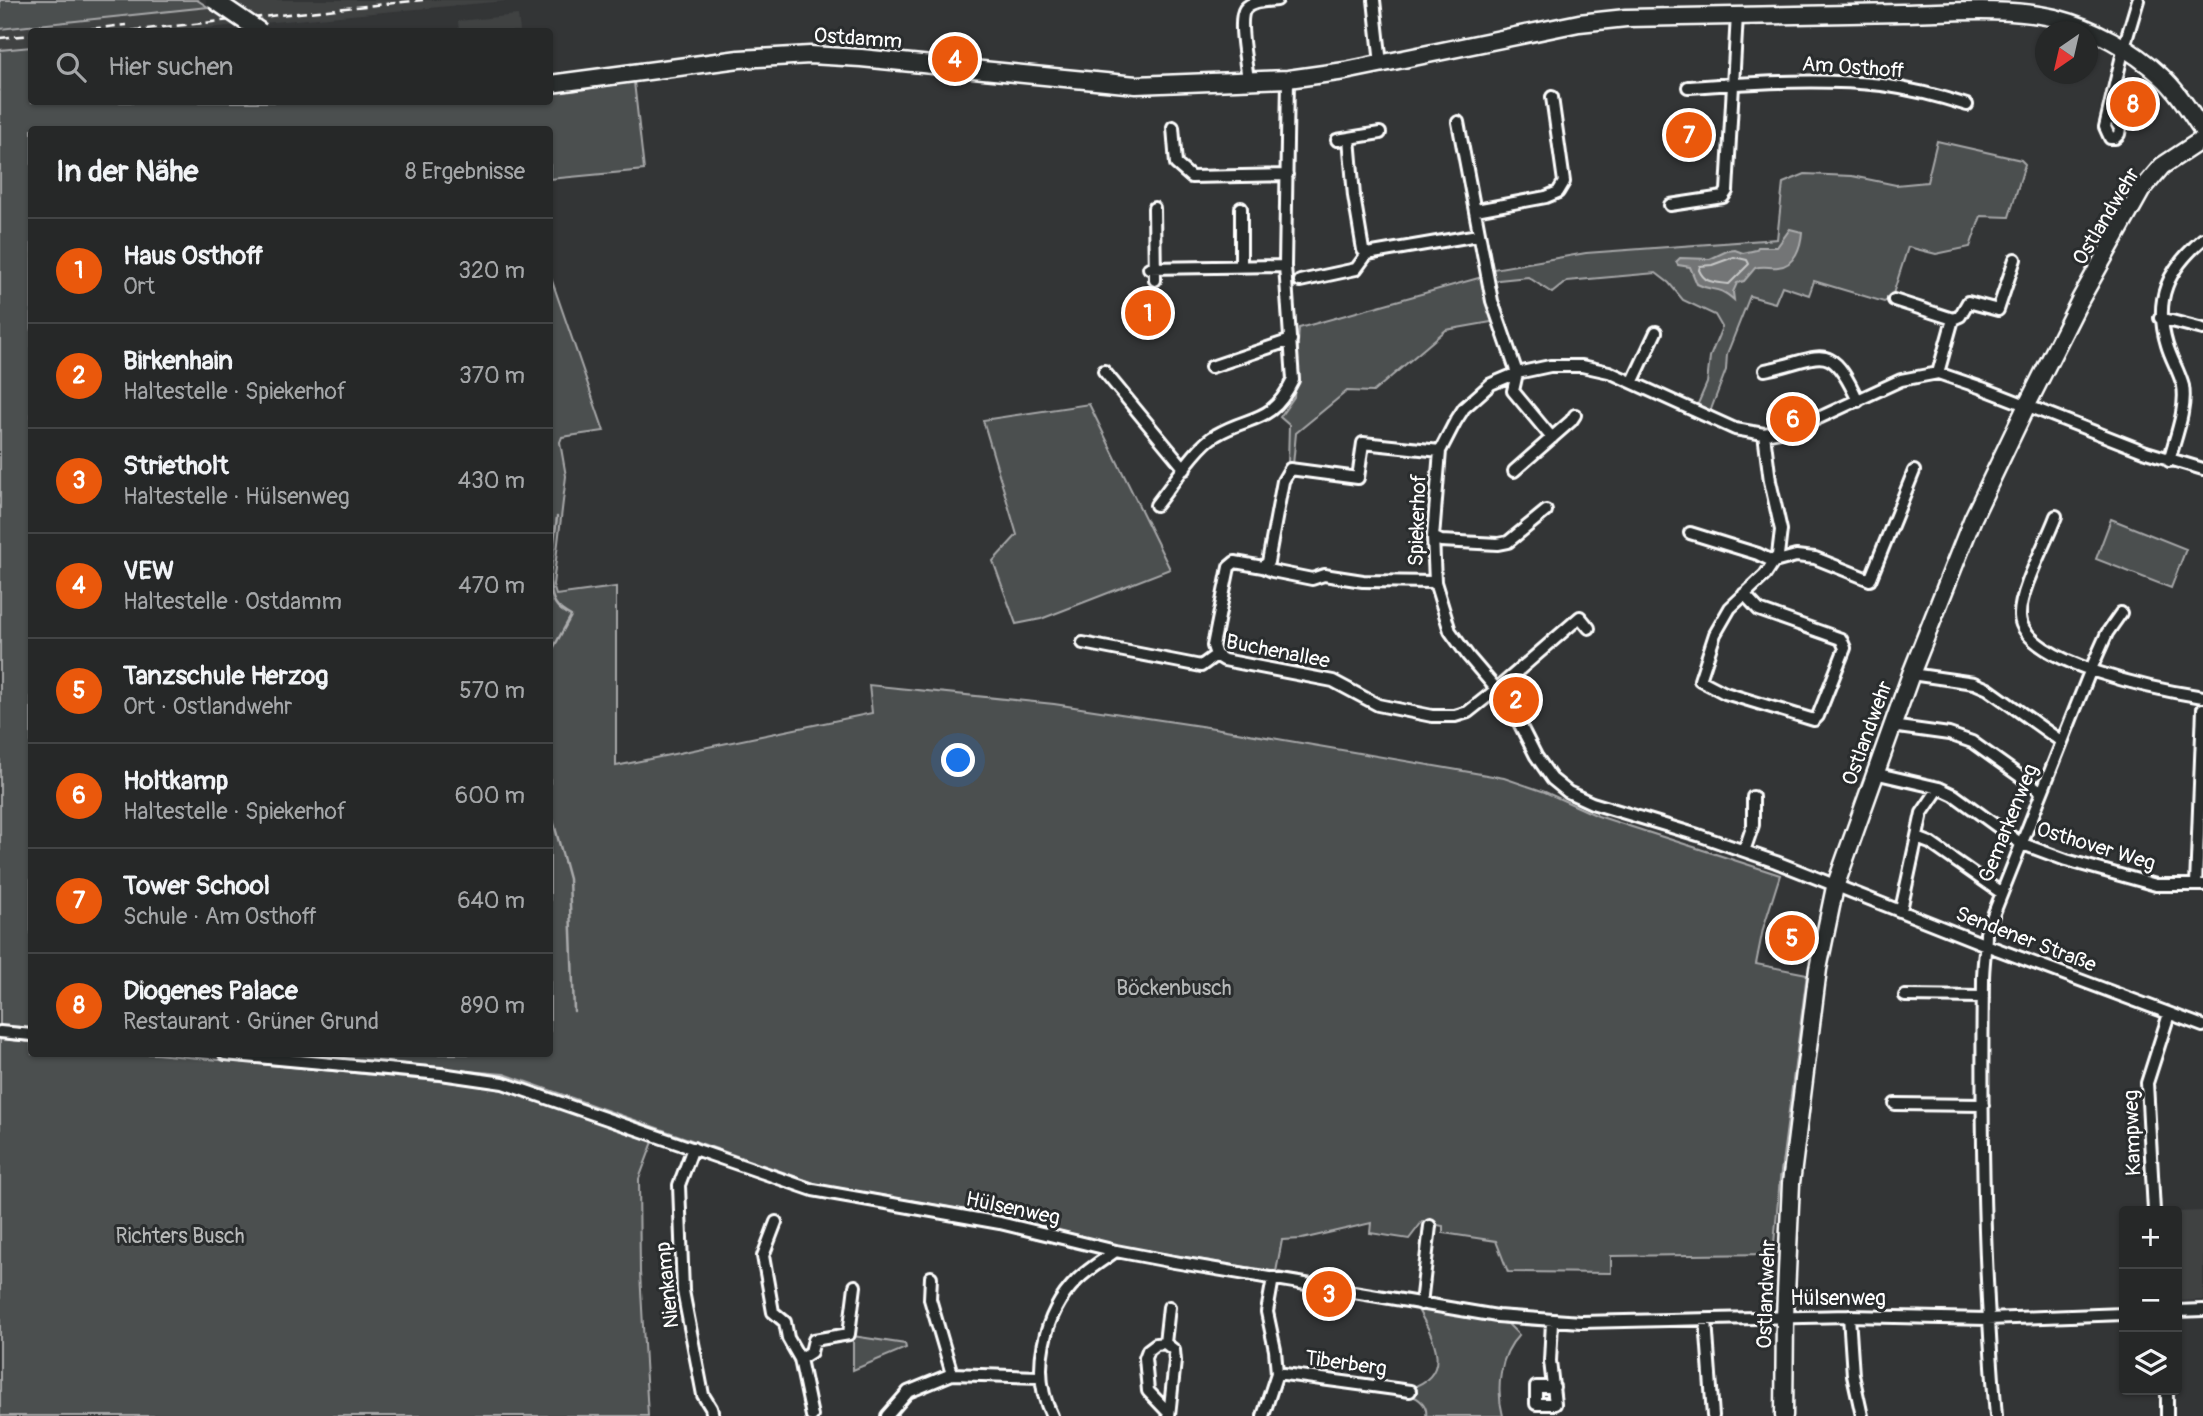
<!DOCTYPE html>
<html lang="de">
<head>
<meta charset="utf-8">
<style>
	body { margin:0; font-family:Pangolin,sans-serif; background:#2e3030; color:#f1f3f6 }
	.controls { position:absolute; right:21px; bottom:21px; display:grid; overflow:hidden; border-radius:7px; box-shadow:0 2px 5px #0004 }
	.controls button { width:63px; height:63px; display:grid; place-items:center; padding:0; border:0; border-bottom:2px solid #424445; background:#262828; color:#f1f3f6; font:35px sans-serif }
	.compass { position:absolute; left:2035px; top:21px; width:63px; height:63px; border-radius:50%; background:#262828; box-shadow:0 2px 5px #0004; rotate:214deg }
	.you { position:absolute; left:959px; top:761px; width:24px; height:24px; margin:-18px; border:5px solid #fff; border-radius:50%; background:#1a73e8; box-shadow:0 0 0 10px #1a73e833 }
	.badge { display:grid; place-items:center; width:46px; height:46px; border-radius:50%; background:#ea580c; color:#fff; font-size:23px; font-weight:700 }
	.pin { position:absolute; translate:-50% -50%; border:4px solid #fff; box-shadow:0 2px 7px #0006 }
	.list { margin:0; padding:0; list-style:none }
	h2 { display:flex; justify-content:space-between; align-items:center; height:91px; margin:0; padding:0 28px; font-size:30px }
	h2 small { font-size:23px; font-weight:400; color:#a4a6a8 }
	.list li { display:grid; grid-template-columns:46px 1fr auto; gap:21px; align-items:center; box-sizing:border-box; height:105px; padding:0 28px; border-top:2px solid #424445 }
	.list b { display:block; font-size:26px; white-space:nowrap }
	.list p { margin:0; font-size:23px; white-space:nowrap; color:#a4a6a8 }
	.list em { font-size:23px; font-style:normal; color:#a4a6a8 }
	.icon { flex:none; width:38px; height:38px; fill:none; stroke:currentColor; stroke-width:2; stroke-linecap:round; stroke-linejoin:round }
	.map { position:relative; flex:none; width:2203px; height:1416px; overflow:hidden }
	.search { position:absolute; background:#262828; box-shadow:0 2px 5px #0004; left:28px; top:28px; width:525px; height:77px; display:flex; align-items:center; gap:18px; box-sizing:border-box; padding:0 24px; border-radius:7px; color:#a4a6a8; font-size:26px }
	.panel { position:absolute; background:#262828; box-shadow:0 2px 5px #0004; left:28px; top:126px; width:525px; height:931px; border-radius:7px }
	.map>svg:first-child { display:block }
	.built { fill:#404243 }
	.green { fill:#4c4f50; stroke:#a6a7a8; stroke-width:2 }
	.water { fill:#737576; stroke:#abacad; stroke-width:2 }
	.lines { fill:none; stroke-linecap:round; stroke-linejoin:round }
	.shore { stroke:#c7c8c8; stroke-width:2 }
	.stream { stroke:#abacad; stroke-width:2.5 }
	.street-casing { stroke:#fff; stroke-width:16 }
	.secondary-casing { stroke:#fff; stroke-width:21 }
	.street { stroke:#2a2d2e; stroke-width:10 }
	.secondary { stroke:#2a2d2e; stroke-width:16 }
	.rail { stroke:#fff; stroke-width:2.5; stroke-dasharray:10 5; stroke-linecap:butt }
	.secondary-bridge-casing { stroke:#fff; stroke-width:21; stroke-linecap:butt }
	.secondary-bridge { stroke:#2a2d2e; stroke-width:16 }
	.labels { text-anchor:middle; stroke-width:6; stroke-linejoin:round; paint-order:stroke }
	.street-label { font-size:21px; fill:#fff; stroke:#2a2d2e }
	.park-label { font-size:21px; fill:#b7b9b9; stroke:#2a2d2e }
</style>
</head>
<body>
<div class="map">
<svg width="2203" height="1416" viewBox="0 0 2203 1416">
	<rect width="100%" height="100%" fill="#333536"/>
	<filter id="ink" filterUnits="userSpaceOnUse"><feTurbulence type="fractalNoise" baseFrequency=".0143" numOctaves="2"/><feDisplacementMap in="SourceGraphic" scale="14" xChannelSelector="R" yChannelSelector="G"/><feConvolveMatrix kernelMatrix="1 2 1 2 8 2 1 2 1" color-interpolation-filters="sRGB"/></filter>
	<g filter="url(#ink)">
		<path class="built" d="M234 0H516L173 31 32 32 31 47 0 50V29L208 7Z
			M518 15 520 31H459L458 21Z
			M2203 1211V1300L2177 1301V1212Z"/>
		<path class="green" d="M0 0H197L208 7 0 29Z
			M31 47 32 102H550V94L634 82 644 170 550 179V130H32L31 1035 0 1033V50Z
			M1937 141 2021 160 2025 164 2009 217 1981 216 1970 247 1936 254 1908 247 1892 297 1884 302 1814 281 1809 295 1782 286 1775 303 1750 296 1727 354 1726 370 1710 412 1697 406 1707 383 1710 357 1722 327 1715 315 1683 300 1669 283 1656 273 1567 281 1552 293 1528 277 1489 281 1497 321 1446 330 1373 392 1347 391 1296 433 1293 465 1288 464 1289 425 1280 417 1294 397 1299 328 1493 274V269L1586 253 1777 239 1783 183 1805 174 1852 176 1896 185 1927 182Z
			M550 275 604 431 562 437 560 442 566 476 553 585 556 595 616 587V766L872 713 869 685 1054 704 1214 728 1504 778 1545 792 1598 816 1780 875 1763 929 1756 964 1807 974 1780 1179 1773 1254 1611 1256V1273L1508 1272 1496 1241 1443 1233V1226L1422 1222 1409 1239 1370 1233 1371 1223 1302 1239 1282 1240 1276 1272 1126 1247 1000 1216 817 1184 504 1074 255 1054H550Z
			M1089 404 1170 569 1041 619 1016 624 993 561 1017 535 983 420Z
			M2111 519 2186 549 2171 588 2096 559Z
			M0 1039 31 1042 32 1054H156L500 1087 654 1139 639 1179 640 1272 648 1416H0Z
			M1417 1308 1508 1324 1519 1335C1499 1355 1496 1390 1503 1416H1426C1428 1405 1419 1398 1410 1395V1388C1454 1374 1434 1338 1417 1308Z
			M853 1336 905 1344 906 1348 853 1370Z"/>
		<path class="water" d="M1790 229 1802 232C1801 246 1795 266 1778 267 1770 268 1763 265 1755 268L1744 281 1737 283 1733 292 1734 300C1716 284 1714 293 1697 284L1690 267 1678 265 1676 262 1680 258 1710 259 1727 251 1735 250 1743 253 1756 250 1758 247H1777Z"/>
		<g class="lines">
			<path class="shore" d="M1734 257 1747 260 1749 264 1729 284C1715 282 1705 284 1699 270L1700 266 1712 265Z"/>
			<path class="stream" d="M550 572 557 517
				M550 583C552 601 555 608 571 616L550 654
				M550 809 569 879 574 1011"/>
			<g class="street-casing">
				<path id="street" d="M1374 0 1381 64
					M1248 81C1247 66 1237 20 1245 9 1252 0 1267 1 1277 0
					M1688 87C1752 83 1818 78 1882 85 1911 89 1939 96 1967 105
					M2109 112 2120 128 2119 134 2115 138H2110L2105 127 2124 47 2138 0
					M1458 122 1492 301 1517 373 1513 391 1552 438
					M1173 127 1176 164 1191 177 1287 175
					M1349 138 1354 196 1363 250 1367 254 1478 235
					M1337 140 1380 133
					M1670 205 1723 197 1727 191 1737 15
					M1154 208 1155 280
					M1241 208V266
					M1476 210 1546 197 1558 192 1564 182 1552 97
					M1149 268 1285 266
					M1300 281 1356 269 1367 254
					M1894 300 1953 319 1938 373
					M2160 318 2203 329
					M1953 319 1960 316 1968 302 1998 310 2015 259
					M1211 367 1291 340
					M1765 370C1822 359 1829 337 1858 401
					M1104 371 1185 469
					M1633 381 1656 332
					M2169 461C2175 438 2187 409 2183 386 2179 371 2171 359 2167 345 2153 299 2168 269 2203 239
					M2203 469 2146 452 1982 388 1938 373 1901 380 1797 428 1764 434 1735 429 1609 372 1582 366H1550L1517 373 1491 384 1464 408 1455 422 1440 451 1433 537 1435 582 1450 631 1468 656 1510 705 1536 756 1552 779 1568 792 1592 803 1698 835 1776 862 1986 945 2203 1026
					M1514 471 1571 421 1575 415
					M1156 505C1171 487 1197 445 1216 435 1252 414 1271 425 1293 380L1285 266 1288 79
					M2056 516C2047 541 2019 591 2020 616 2022 664 2164 691 2203 697
					M1690 533 1758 554 1774 562 1796 556 1815 558 1870 580 1914 471
					M1433 537 1441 541 1498 544 1508 542 1546 511
					M1263 567 1272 571 1312 579 1324 575 1363 581 1435 582
					M1744 594 1759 610 1841 639 1845 648 1818 716 1814 720 1725 693 1700 680 1715 634 1730 608 1765 575 1778 555 1781 530 1770 481 1764 434
					M1083 643 1201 666 1216 655
					M1216 655 1224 660 1333 681 1378 705 1432 716H1455L1468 712 1497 689 1580 617 1589 628
					M1216 655 1213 646 1229 567 1235 562 1263 567 1268 562 1283 481 1290 469 1358 478 1363 443 1440 451
					M1911 674 1974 683 1988 689 2062 742
					M1891 726 1949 734 1972 742 2042 792
					M1874 773 1939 788 1954 795 2020 843 2066 860 2156 885H2203
					M1917 838 1930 843 2000 892
					M1744 851 1753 825V797
					M2196 885 2203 709
					M1901 910 1922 813 1939 788
					M1905 996 1983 997
					M0 1032 32 1035
					M225 1054 441 1074 503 1083 813 1190 1000 1223 1116 1251 1174 1262 1497 1316 1581 1322 1849 1316 1987 1319 2124 1314
					M1895 1104 1983 1105
					M693 1148 679 1185 683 1291 703 1395 711 1408 713 1416
					M2154 1211 2147 1083 2169 1014
					M776 1222 763 1256 773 1312 785 1322 788 1338 800 1359
					M931 1277 930 1299 952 1374
					M1421 1304 1430 1226
					M2177 1311 2203 1310
					M1849 1316 1853 1375 1862 1416
					M1706 1320 1713 1416
					M1552 1322 1550 1361 1555 1404H1536V1387H1554
					M1165 1343 1169 1307
					M1277 1373 1410 1391
					M2167 1390V1416
					M1168 1412 1148 1391 1145 1358 1148 1350 1156 1344 1165 1343 1174 1350 1175 1361 1169 1416
					M812 1416 800 1359 811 1352 814 1340 849 1334 855 1286
					M887 1416 908 1392 952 1374 1039 1377
					M1052 1416C1030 1373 1043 1314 1077 1280 1088 1269 1103 1260 1116 1251
					M1263 1416 1277 1373 1275 1350 1267 1312 1273 1278
					M1996 1416C1983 1271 1981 1126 1983 980 1983 964 1986 949 1986 933L2091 669 2107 633 2121 613"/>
			</g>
			<g class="secondary-casing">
				<path id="secondary" d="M550 84 739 59 810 55 861 58 1136 85 1288 79 1345 71 1579 23 1626 18C1718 16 1810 14 1902 13 1949 12 2010 7 2055 18 2094 28 2132 49 2161 76 2178 91 2190 112 2203 131
					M1784 1416 1785 1317 1791 1183 1818 969 1835 887 1911 674 1973 518 2026 407 2080 300 2141 191 2162 166 2203 139"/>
			</g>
			<use href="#street" class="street"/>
			<use href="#secondary" class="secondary"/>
			<path class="rail" d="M61 32 126 25
				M117 32 423 0
				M0 38 32 35"/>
			<g class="secondary-bridge-casing">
				<path id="secondary-bridge" d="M214 0 261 32"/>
			</g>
			<use href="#secondary-bridge" class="secondary-bridge"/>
		</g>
	</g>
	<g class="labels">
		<g class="street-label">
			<text transform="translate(858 38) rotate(4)" y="7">Ostdamm</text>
			<text transform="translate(1853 67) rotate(4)" y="7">Am Osthoff</text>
			<text transform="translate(2106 216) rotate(-59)" y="7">Ostlandwehr</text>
			<text transform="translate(1417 520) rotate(-88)" y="7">Spiekerhof</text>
			<text transform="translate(1278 651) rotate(11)" y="7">Buchenallee</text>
			<text transform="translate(1867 733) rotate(-70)" y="7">Ostlandwehr</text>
			<text transform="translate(2008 823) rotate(-68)" y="7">Gemarkenweg</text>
			<text transform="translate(2096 846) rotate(17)" y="7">Osthover Weg</text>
			<text transform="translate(2026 939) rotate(21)" y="7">Sendener Straße</text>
			<text transform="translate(2132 1133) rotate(-92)" y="7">Kampweg</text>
			<text transform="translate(1013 1208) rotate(12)" y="7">Hülsenweg</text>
			<text transform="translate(667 1285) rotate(-96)" y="7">Nienkamp</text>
			<text transform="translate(1766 1294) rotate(-88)" y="7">Ostlandwehr</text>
			<text x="1838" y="1305">Hülsenweg</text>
			<text transform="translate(1346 1363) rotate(8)" y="7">Tiberberg</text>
		</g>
		<g class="park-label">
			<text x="1174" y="995">Böckenbusch</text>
			<text x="180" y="1243">Richters Busch</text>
		</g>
	</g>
</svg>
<div class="controls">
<button>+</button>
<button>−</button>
<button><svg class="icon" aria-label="layers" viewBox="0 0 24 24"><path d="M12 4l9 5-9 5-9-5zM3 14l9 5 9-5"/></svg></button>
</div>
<svg class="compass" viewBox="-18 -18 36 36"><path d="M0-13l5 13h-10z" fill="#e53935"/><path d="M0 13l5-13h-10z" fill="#a4a6a8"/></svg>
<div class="you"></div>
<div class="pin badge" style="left:1148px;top:313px">1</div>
<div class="pin badge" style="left:1516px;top:700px">2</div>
<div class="pin badge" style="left:1329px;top:1294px">3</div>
<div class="pin badge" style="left:955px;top:59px">4</div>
<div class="pin badge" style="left:1792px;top:938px">5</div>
<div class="pin badge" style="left:1793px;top:419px">6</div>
<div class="pin badge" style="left:1689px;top:135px">7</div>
<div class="pin badge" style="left:2133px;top:104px">8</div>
<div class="search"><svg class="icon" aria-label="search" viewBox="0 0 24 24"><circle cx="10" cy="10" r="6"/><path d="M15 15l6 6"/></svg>Hier suchen</div>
<section class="panel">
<h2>In der Nähe<small>8 Ergebnisse</small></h2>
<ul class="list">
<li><span class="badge">1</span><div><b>Haus Osthoff</b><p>Ort</p></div><em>320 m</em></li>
<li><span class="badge">2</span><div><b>Birkenhain</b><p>Haltestelle · Spiekerhof</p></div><em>370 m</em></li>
<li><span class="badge">3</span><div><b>Strietholt</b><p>Haltestelle · Hülsenweg</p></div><em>430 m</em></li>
<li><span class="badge">4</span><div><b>VEW</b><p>Haltestelle · Ostdamm</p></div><em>470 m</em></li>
<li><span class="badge">5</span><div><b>Tanzschule Herzog</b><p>Ort · Ostlandwehr</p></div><em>570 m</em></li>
<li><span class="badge">6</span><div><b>Holtkamp</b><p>Haltestelle · Spiekerhof</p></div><em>600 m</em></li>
<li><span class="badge">7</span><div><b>Tower School</b><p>Schule · Am Osthoff</p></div><em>640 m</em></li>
<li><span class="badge">8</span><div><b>Diogenes Palace</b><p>Restaurant · Grüner Grund</p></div><em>890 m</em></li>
</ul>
</section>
</div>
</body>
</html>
